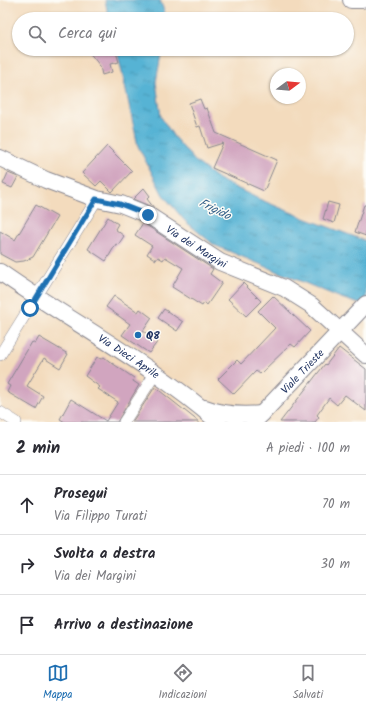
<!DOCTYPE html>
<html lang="it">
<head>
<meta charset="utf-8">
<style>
	body { margin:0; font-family:Kalam,sans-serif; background:#f2f2f3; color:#2b2b33 }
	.compass { position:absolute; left:270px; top:68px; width:36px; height:36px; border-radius:50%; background:#fff; box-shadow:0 1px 3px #0004; rotate:74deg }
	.stop { position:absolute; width:12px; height:12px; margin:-9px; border:3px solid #1f6fb2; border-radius:50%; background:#fff }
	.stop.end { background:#1f6fb2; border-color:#fff; box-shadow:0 1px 4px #0008 }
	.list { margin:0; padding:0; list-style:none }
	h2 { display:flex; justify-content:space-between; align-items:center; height:52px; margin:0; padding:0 16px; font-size:17px }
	h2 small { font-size:13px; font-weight:400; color:#7c7c81 }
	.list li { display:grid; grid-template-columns:26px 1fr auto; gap:12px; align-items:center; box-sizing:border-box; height:60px; padding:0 16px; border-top:1px solid #e1e1e2 }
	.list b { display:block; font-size:15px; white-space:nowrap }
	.list p { margin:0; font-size:13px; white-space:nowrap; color:#7c7c81 }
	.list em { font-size:13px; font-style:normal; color:#7c7c81 }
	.icon { flex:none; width:22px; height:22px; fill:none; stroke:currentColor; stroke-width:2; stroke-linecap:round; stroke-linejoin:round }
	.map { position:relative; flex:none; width:366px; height:422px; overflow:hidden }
	.search { position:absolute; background:#fff; box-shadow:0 1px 3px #0004; left:12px; right:12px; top:12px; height:44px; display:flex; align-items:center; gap:10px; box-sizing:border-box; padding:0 14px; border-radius:22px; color:#7c7c81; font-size:15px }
	.sheet { height:232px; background:#fff }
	nav { display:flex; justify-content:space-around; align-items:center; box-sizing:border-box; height:56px; border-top:1px solid #e1e1e2; background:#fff; font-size:11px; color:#7c7c81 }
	nav a { display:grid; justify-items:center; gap:2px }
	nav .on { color:#1f6fb2 }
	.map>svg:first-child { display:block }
	.water { fill:url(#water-ripples); stroke:#387199 }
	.building { fill:#d1a5bf }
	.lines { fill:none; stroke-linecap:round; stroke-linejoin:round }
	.street-casing { stroke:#87858e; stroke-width:12 }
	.secondary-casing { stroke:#87858e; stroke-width:18 }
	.street { stroke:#fff; stroke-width:11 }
	.secondary { stroke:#fff; stroke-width:16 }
	.route { stroke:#1f6fb2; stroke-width:5 }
	.poi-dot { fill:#1f6fb2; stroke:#fdfcf7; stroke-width:1.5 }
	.labels { text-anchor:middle; stroke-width:3; stroke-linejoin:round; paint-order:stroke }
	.street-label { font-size:11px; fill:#1b2f5e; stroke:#fdfcf7 }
	.poi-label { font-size:11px; font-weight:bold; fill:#1b2f5e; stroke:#fdfcf7; text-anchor:start }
	.water-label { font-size:12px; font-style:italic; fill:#305d87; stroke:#fdfcf7 }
</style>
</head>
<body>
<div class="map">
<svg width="366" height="422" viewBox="0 0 366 422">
	<defs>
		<pattern id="water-ripples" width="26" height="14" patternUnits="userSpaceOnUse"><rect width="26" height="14" fill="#56b3d4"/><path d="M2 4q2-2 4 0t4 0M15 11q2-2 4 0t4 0" fill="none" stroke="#4692af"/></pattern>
	</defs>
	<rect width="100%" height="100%" fill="#fdfcf7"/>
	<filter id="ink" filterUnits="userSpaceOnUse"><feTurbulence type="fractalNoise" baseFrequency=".025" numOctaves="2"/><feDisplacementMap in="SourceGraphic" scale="8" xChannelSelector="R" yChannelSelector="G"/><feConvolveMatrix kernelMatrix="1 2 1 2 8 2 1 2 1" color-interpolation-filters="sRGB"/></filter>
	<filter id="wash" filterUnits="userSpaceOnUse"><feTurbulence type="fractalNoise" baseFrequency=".012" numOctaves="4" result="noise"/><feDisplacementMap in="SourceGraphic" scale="16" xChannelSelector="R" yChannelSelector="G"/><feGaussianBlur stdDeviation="0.9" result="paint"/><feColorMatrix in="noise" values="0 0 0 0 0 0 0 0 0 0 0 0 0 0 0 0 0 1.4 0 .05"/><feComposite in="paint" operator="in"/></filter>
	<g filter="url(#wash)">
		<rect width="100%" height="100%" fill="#f3dbbd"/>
		<path class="water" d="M105 0H160L167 19H109Z
			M117 49H162L156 82 161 117 174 137 195 161 218 179 259 199 307 219 366 241V306L341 298 214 245 185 221 163 195 138 146Z"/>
		<g id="blocks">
			<path class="building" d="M96 49H115L119 62 110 64 112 72 102 75 100 66 89 52Z
				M200 99 204 109 207 108 216 133 277 160 264 191 212 168 223 143 207 148 200 126 197 127 189 103Z
				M107 146 132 171 112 192 101 181 96 186 82 173Z
				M8 173 18 177 12 188 3 184Z
				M144 188 150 196 147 199 154 208 133 199Z
				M328 202 339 205 334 223 323 219Z
				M36 205 57 217 33 257 24 261 15 262 0 254V231L15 240Z
				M364 205H366V236L355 232Z
				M108 217 118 224 115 229 124 236 118 245 116 244 106 261 88 249Z
				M143 223 213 269 210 274 222 283 207 305 204 303 202 306 172 287 183 268 165 257 163 260 158 257 156 260 147 254 152 246 135 235Z
				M243 283 261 301 246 316 228 299Z
				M114 296 138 312 140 309 152 318 143 331 158 341 149 353 122 335 130 324 106 307Z
				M273 296 310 331 295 347 291 344 260 374 256 371 234 394 218 379 237 360 241 364 275 328 258 311Z
				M164 309 183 322 177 331 158 318Z
				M39 337 68 354 60 368 44 358 27 386 43 396 36 409 7 392 10 386 7 384 32 342 35 344Z
				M339 348 366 369V411L345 395 337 405 329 398 317 415 319 417 315 422H280L325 364 326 365Z
				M97 357 101 359 104 357 109 361 134 378 133 381 139 385 117 422H65L60 419 71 399 106 421 118 402 98 389 100 387 85 376Z
				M155 387 199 422H132Z"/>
		</g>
	</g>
	<g filter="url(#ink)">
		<use href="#blocks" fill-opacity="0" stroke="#87858e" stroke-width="1"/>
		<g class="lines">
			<g class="street-casing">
				<path id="street" d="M0 355 97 199
					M0 412 16 422
					M124 422 155 374"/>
			</g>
			<g class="secondary-casing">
				<g id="secondary">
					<path d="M351 0H362"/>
					<path id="s1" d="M0 158 46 180 97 199 121 204 148 215 220 262 284 288 311 305 366 355"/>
					<path id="s2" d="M0 272C71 322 153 365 218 422"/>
					<path d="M205 408C223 415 242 416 262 414"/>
					<path id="s3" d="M254 422 366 304"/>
				</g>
			</g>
			<use href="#street" class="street"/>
			<use href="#secondary" class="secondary"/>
		</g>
	</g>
	<g class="lines" filter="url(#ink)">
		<path class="route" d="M30 308 96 199 120 204 148 215"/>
	</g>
	<circle class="poi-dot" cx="138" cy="335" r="4"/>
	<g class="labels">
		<g class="street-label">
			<text dy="4" stroke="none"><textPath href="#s1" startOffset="217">Via dei Margini</textPath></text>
			<text dy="4" stroke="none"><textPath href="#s2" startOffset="154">Via Dieci Aprile</textPath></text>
			<text dy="4" stroke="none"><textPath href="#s3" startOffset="70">Viale Trieste</textPath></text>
		</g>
		<g class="poi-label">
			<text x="146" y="339">Q8</text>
		</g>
		<g class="water-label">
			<text transform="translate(215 209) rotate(26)" y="4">Frigido</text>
		</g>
	</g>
</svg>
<svg class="compass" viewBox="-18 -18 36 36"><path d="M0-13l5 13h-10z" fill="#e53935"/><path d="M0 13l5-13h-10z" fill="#7c7c81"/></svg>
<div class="stop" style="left:30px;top:308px"></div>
<div class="stop end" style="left:148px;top:215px"></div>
<div class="search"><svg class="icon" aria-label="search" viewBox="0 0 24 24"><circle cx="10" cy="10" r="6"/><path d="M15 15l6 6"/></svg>Cerca qui</div>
</div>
<section class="sheet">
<h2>2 min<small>A piedi · 100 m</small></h2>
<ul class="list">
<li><svg class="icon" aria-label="ahead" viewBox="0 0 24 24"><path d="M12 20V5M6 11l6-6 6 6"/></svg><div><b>Prosegui</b><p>Via Filippo Turati</p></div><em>70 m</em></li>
<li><svg class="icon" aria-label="right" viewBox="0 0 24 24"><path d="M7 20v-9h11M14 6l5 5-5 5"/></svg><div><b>Svolta a destra</b><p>Via dei Margini</p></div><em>30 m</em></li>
<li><svg class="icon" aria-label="arrive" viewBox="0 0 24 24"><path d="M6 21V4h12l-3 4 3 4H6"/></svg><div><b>Arrivo a destinazione</b></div></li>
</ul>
</section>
<nav>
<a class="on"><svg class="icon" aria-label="map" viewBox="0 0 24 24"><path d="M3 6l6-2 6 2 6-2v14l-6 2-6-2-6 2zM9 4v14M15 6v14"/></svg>Mappa</a>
<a><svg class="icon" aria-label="directions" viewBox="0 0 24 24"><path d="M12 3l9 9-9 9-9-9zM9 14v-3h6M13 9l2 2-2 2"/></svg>Indicazioni</a>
<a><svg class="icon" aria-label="saved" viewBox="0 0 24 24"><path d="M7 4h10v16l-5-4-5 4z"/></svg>Salvati</a>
</nav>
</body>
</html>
